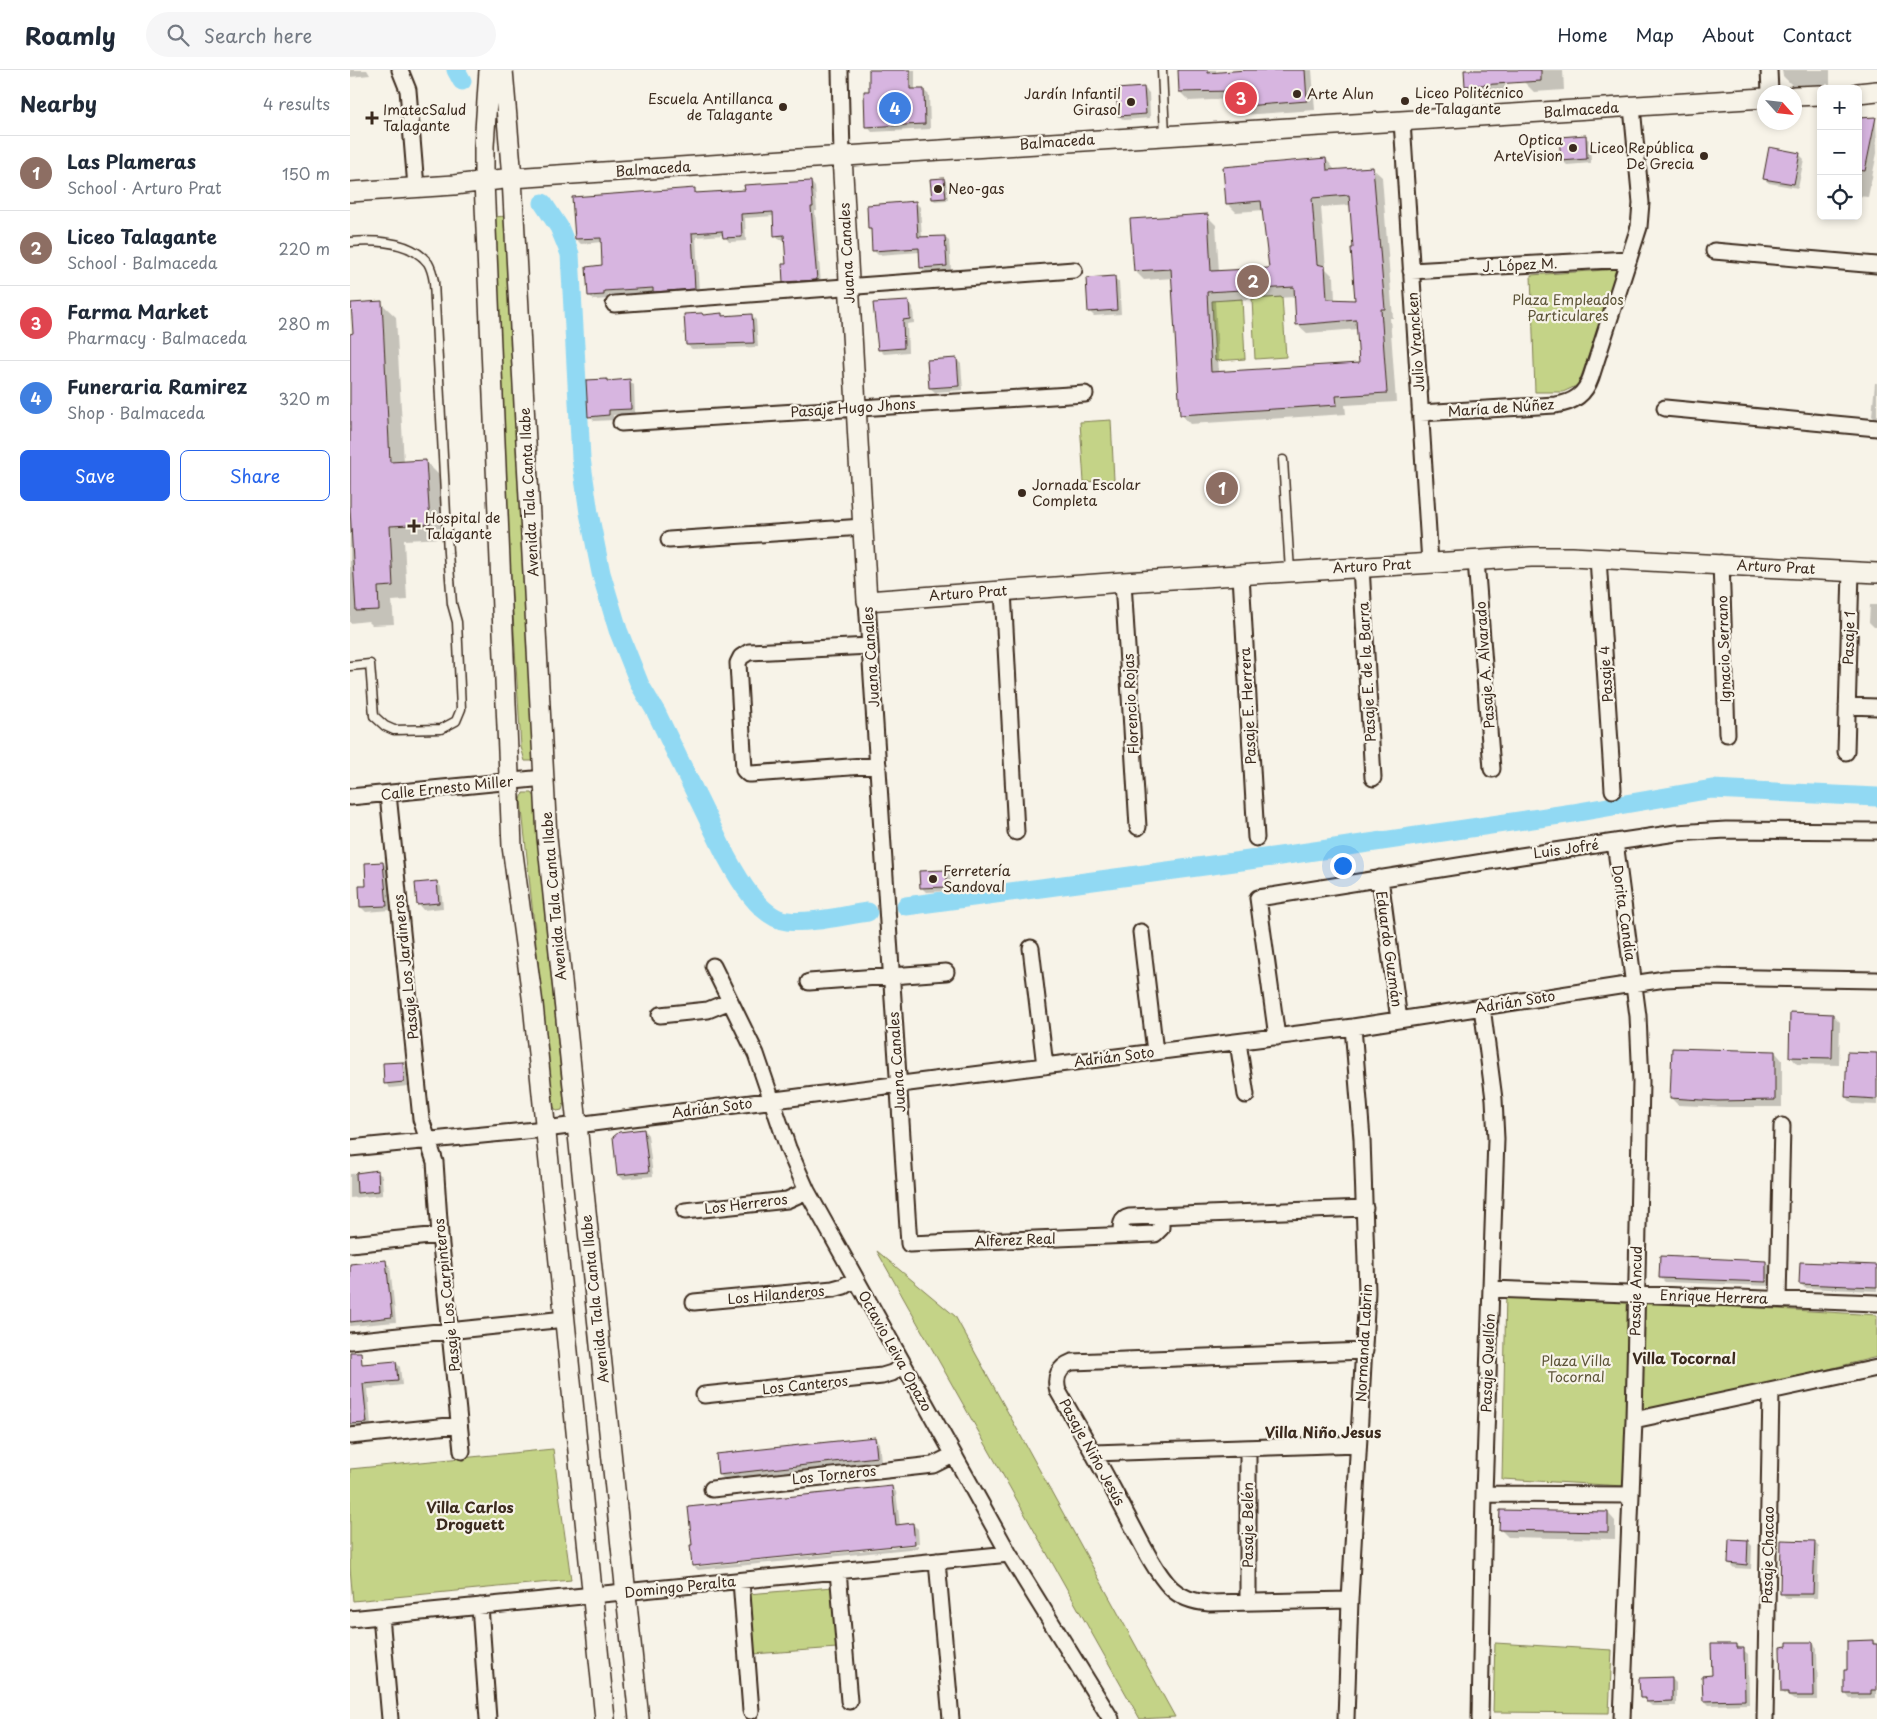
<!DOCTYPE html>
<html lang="en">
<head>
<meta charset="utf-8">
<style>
	body { margin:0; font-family:"Playpen Sans",sans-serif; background:#f6f6f7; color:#1f2937 }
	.controls { position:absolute; right:15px; top:15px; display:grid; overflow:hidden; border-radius:8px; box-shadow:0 2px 8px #0003 }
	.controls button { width:45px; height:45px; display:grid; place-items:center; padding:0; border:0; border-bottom:1px solid #e0e1e3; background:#fff; color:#1f2937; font:25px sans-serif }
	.compass { position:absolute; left:1407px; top:15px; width:45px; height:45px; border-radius:50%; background:#fff; box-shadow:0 2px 8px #0003; rotate:117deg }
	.you { position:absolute; left:992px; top:795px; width:18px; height:18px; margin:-12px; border:4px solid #fff; border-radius:50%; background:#1a73e8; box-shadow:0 0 0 8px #1a73e833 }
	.badge { display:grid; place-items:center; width:32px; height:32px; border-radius:50%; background:#2563eb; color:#fff; font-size:16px; font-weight:700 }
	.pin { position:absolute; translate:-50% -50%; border:2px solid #fff; box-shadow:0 1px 5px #0006 }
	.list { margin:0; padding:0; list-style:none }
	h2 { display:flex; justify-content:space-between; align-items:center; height:65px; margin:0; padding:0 20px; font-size:21px }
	h2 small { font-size:16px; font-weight:400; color:#747a83 }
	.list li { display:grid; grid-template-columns:32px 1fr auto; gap:15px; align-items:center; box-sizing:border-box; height:75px; padding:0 20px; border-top:1px solid #e0e1e3 }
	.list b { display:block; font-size:19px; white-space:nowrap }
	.list p { margin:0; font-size:16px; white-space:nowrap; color:#747a83 }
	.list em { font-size:16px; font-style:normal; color:#747a83 }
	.actions { display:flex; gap:10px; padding:15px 20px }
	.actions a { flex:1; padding:11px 0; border:1px solid #2563eb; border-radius:8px; text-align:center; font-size:18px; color:#2563eb }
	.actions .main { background:#2563eb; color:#fff }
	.icon { flex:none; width:28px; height:28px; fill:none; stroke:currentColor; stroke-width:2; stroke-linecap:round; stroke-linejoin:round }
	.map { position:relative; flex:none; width:1527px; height:1649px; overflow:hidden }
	header { display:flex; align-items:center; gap:30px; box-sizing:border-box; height:70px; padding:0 25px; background:#fff; border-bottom:1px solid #e0e1e3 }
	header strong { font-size:24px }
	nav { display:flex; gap:28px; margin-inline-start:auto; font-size:18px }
	.search { width:350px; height:45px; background:#f6f6f7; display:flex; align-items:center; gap:12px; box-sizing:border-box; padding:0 18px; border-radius:28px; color:#747a83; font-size:19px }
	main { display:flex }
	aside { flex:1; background:#fff }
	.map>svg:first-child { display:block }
	.green { fill:#c4d387; stroke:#807e52 }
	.shadow { fill:#0003; fill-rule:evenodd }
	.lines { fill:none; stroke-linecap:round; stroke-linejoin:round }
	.canal { stroke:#91d9f3; stroke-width:19 }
	.building { fill:#d7b5e0; stroke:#3b2a1e; fill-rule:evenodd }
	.service-casing { stroke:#3b2a1e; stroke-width:11 }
	.minor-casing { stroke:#3b2a1e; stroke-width:19 }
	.tertiary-casing { stroke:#3b2a1e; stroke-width:22 }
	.service { stroke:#f7f3e8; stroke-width:8 }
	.minor { stroke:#f7f3e8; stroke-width:15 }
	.tertiary { stroke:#f7f3e8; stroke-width:19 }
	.poi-dot { fill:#3b2a1e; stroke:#f7f3e8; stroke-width:2 }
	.labels { text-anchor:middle; stroke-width:4.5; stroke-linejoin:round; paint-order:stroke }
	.poi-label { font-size:14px; fill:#3b2a1e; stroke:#f7f3e8; text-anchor:start }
	.street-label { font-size:14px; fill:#3b2a1e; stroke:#f7f3e8 }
	.park-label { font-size:14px; fill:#5d5438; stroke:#f7f3e8 }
	.neighbourhood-label { font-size:15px; font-weight:bold; fill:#3b2a1e; stroke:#f7f3e8 }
</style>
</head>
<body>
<header>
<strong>Roamly</strong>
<div class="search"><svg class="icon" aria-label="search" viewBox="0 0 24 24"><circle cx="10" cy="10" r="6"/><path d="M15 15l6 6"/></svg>Search here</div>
<nav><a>Home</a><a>Map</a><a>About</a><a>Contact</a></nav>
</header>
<main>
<aside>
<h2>Nearby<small>4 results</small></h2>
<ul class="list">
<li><span class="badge" style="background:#8d6e63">1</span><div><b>Las Plameras</b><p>School · Arturo Prat</p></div><em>150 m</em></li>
<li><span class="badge" style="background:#8d6e63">2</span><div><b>Liceo Talagante</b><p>School · Balmaceda</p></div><em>220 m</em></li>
<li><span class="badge" style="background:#e0444e">3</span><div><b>Farma Market</b><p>Pharmacy · Balmaceda</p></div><em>280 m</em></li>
<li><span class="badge" style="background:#3f7fe0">4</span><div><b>Funeraria Ramirez</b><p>Shop · Balmaceda</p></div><em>320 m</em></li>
</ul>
<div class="actions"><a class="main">Save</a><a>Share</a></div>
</aside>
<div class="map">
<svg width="1527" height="1649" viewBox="0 0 1527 1649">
	<rect width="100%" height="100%" fill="#f7f3e8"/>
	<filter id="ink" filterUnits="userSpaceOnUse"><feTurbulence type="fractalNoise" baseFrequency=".02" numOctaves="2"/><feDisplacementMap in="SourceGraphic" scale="10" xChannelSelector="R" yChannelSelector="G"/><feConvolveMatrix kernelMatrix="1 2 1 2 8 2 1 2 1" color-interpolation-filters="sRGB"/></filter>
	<g filter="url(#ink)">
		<path class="green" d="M157 146 185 691H175L171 677 150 330 143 147Z
			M1270 199 1228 315 1213 322H1185L1181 205Z
			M932 227 936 287 905 289 902 229Z
			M892 229 895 289 865 291 862 231Z
			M761 350 764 410 734 412 730 352Z
			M173 723H182L186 728 191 803 214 1033 212 1040 207 1041 203 1036 171 730Z
			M527 1181 605 1246 825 1647 790 1649Z
			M1156 1223 1527 1245V1287L1277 1349 1274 1416 1152 1409Z
			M203 1379 221 1510 3 1531 0 1498V1399Z
			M483 1517 487 1578 403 1584 398 1524Z
			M1145 1573 1262 1580 1259 1643 1143 1642Z"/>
		<path class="shadow" d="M0 0H17L20 5 0 7Z
			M520 0H565V20H573L579 25 580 59 522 62 517 56 520 22Z
			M829 0H866V4L912 0H962L965 40 893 45 884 36V29L839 31 830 22Z
			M1116 0H1154L1156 24 1126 26 1116 16Z
			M1174 0H1213L1214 20 1184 22 1174 12Z
			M1432 0H1480V14L1442 15 1433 6Z
			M794 18 799 23 800 48 774 50 769 46Z
			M1526 48 1527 83 1518 127 1508 126V49Z
			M1235 67 1240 71 1241 93 1217 95 1212 90Z
			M1449 84 1454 89 1448 118 1419 113 1414 109Z
			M976 89 985 100 1022 98 1032 107 1043 248H1040L1046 332 995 335 996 344 840 354 831 344 823 208 794 210 785 201 857 146 866 155 869 202 920 199 914 140 886 142 877 133ZM1001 135 1004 179 1007 232 985 230 984 207 976 199 971 137ZM946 227 947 254 957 263 1008 259 1010 294 869 303 865 231Z
			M594 109 596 111 598 130 585 131 583 129Z
			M461 112 465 117 467 141H465L471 214 439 216 434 212 437 195 436 169 430 170 426 165 424 146 395 148 396 171 379 172 374 165 346 167 349 223 309 226 305 222 258 225V229L244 230 239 225 253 196 252 172 231 174 226 169 344 120 349 124 396 121Z
			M566 133 570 137 572 168 594 167 599 171 601 200 576 202 571 197 570 182 528 185 524 181 523 162 519 159Z
			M764 208 769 212 771 244 744 246 739 241Z
			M559 232 563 237 564 253 557 254 558 282 534 284 529 279Z
			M31 233 46 247 54 393 75 391 90 406 94 468 54 470 57 530 42 531 44 554 22 555 18 551 0 553V265H5Z
			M371 245 374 247 401 245 406 250 408 277 342 279 337 275Z
			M607 290 611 294 613 320 585 322 580 318Z
			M256 310 258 312 279 311 284 315 285 343 263 345V350L244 351 240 346Z
			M1525 313H1527V351L1522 346Z
			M1520 535H1527V557H1524L1519 552Z
			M33 793 38 798 41 840 16 842 11 837Z
			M596 801 600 805 601 821 576 822 572 818Z
			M87 812 91 817 93 838 73 840 69 835 67 814Z
			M1483 945 1490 952 1489 995 1447 994 1440 986Z
			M1425 982 1432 990V1037H1375L1328 1035 1321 1028Z
			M1527 985V1035L1503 1034 1496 1027Z
			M52 993 57 998 58 1016 40 1018 35 1013Z
			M294 1060 298 1065 303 1106 273 1109 268 1105Z
			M27 1102 32 1106 33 1125 0 1128V1104Z
			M35 1192 40 1196 46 1252 0 1256V1195Z
			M1416 1192 1420 1196V1216L1315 1212 1310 1207Z
			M1527 1197V1221L1455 1218 1450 1213Z
			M46 1292 50 1297 52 1315 18 1319 21 1357 0 1359V1297Z
			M525 1368 529 1373 531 1391 374 1409 369 1404Z
			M542 1417 546 1422 550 1456 563 1455 568 1459 569 1473 346 1494V1497L569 1475V1478L348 1500 343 1495 341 1477 344 1476 340 1438Z
			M1258 1443 1265 1451V1469L1158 1467 1151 1460Z
			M1398 1471 1402 1476 1401 1499 1384 1498 1379 1493Z
			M1464 1472 1469 1477 1467 1528H1436L1432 1523Z
			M1523 1571 1527 1575V1624H1525V1628L1500 1629 1496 1624 1498 1602Z
			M1463 1573 1467 1578 1468 1630H1444L1432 1622Z
			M1387 1575 1398 1584 1399 1634 1359 1635 1354 1630 1363 1607Z
			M1322 1609 1326 1613V1636H1302L1291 1627Z"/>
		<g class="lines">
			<path class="canal" d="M106 0 112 11
				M193 133 209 157 220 184 231 388 239 443 251 503 268 560 290 615 306 642 376 786C388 808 410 848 437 851 460 854 495 845 518 842
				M556 836 937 785 1223 743 1362 719 1527 727"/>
		</g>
		<path class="building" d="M519 0H560V19H574L575 54 515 57 514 21H519Z
			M828 0H858V3L896 0H955L957 31 883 37 882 21 829 22Z
			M1114 0H1191V11L1115 16Z
			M794 17 796 44 768 46 766 19Z
			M1526 47 1515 101 1508 100V48Z
			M1236 65 1237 89 1211 91 1209 67Z
			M1419 77 1450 83 1444 114 1413 109Z
			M976 88 977 100 1023 97 1035 239H1031L1037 323 986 326 987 335 830 345 821 199 784 201 780 149 858 144 861 201 919 198 911 131 876 134 873 97ZM999 125 1003 178H1001L1005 230 977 229 975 196 967 194 962 128ZM944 217 946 255 1006 250 1009 293 861 302 857 222Z
			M594 108 596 128 582 129 580 109Z
			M461 111 463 137H461L467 210 433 212 432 194H436L434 165 424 166 423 142 391 144 392 167 373 168 372 161 342 163 345 219 303 222V218L254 221V225L238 226 236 197 252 195 251 168 225 169 222 127 345 118V123L395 120 394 115Z
			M566 131 568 167 595 166 597 196 570 198 569 178 522 181 521 159H518L517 135Z
			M765 206 767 240 738 242 736 208Z
			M32 231 40 392 76 390 80 454 40 456 43 516 28 517 29 540 6 541 0 439V264L3 263 1 233Z
			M559 231 560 249 553 250 554 278 528 280 523 233Z
			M352 243 353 245 372 243V246L402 244 404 273 336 275 334 244Z
			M607 288 609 316 579 318 577 290Z
			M257 309V311L280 309 281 339 259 340V345L238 347 236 310Z
			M33 792 37 836 10 837 9 816H16L15 793Z
			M596 800 597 817 570 818 569 801Z
			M87 811 89 833 67 835 65 813Z
			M1440 942 1483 944 1482 988 1439 987Z
			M1322 978 1425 981V1030L1367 1031 1320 1028Z
			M1497 982 1527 983V1029L1495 1027Z
			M53 992 54 1012 34 1014 33 993Z
			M294 1059 299 1102 267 1105 263 1067 269 1062Z
			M28 1100 29 1121 7 1123 6 1103Z
			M1310 1186 1416 1191V1212L1309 1208Z
			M36 1190 42 1247 0 1252V1194Z
			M1450 1192 1527 1195V1217L1449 1214Z
			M0 1282H11L12 1294 46 1291 48 1311 13 1314 17 1353 0 1354Z
			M525 1367 527 1387 368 1405 366 1384Z
			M542 1416 546 1455 563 1453 565 1474 342 1496 340 1475H342L338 1437Z
			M1150 1440 1258 1442V1462L1149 1460Z
			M1379 1469 1398 1470 1397 1495 1378 1493Z
			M1431 1470 1465 1471 1463 1524H1430Z
			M1523 1570V1574H1527V1620H1521V1624H1494V1600H1497V1571Z
			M1437 1572H1463L1464 1626H1438V1622H1431L1430 1577 1437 1576Z
			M1361 1574H1387V1578H1394L1395 1630 1353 1631 1352 1606 1362 1605Z
			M1322 1607V1631L1296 1632V1628H1290L1289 1608Z"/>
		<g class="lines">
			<g class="service-casing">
				<path id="service" d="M812 0 815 65
					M0 172C26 170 61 171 78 193 81 198 83 206 84 212L98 483 102 534 107 552 111 639 106 651 91 659 44 660 35 656 24 646 20 594 0 596
					M933 390 940 501"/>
			</g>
			<g class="minor-casing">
				<path id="minor" d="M50 0 58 20 66 117
					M490 0 492 86
					M1419 0 1420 22
					M1052 51 1080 493
					M1364 181 1527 195
					M1061 201 1279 189
					M264 234 724 200
					M1315 338 1527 358
					M1070 343 1205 335C1223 333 1235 325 1241 307L1289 157 1291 133 1282 37
					M271 353 735 324
					M319 470 513 457
					M1248 488 1263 720
					M1126 490 1142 699
					M1371 493 1377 664
					M1011 496 1023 708
					M891 505 906 768
					M773 512 788 757
					M653 521 666 762
					M517 531 559 1174 805 1164 811 1158V1146
					M520 576 399 582 391 587 388 593 394 700 398 704H401L528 695
					M1497 636 1527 637
					M1496 682 1501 501
					M38 724 71 1049 85 1092 90 1165 112 1381
					M0 727 194 708
					M1265 772 1288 946 1291 1012 1284 1350 1272 1649
					M1030 808 1049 950
					M791 862 805 982
					M681 878 695 996
					M363 896 406 984 438 1078 457 1121 659 1484 761 1649
					M459 912 596 902
					M310 945 358 940 380 931
					M927 967 908 828 1171 786 1326 763 1376 760 1527 761
					M888 972 896 1025
					M0 1078 195 1059 1003 957 1315 909 1357 907 1527 910
					M335 1141 437 1130 457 1121
					M771 1165C771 1157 770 1149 779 1147L1015 1138
					M0 1174 90 1165
					M1141 1219 1527 1233
					M1428 1229 1432 1056
					M344 1232 483 1219 494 1216 505 1209
					M0 1271 215 1249
					M354 1325 532 1306 542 1303 553 1296
					M1284 1350 1527 1298
					M0 1366 109 1355
					M744 1383 1008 1374
					M362 1419 583 1395 603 1385
					M1134 1424 1281 1425
					M587 1491 601 1649
					M488 1501 499 1631
					M391 1511 401 1641
					M1000 1530 859 1533C845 1532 831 1528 821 1518 804 1501 787 1464 775 1442 754 1401 731 1361 708 1321 704 1307 709 1297 722 1292L1015 1281
					M898 1532V1378
					M130 1536 138 1649
					M31 1546 40 1649
					M0 1549 659 1484
					M996 1649 1000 1530 1017 1222 1012 1069 1003 957
					M1130 1649 1134 1424 1146 1069 1144 1029 1132 937
					M1415 1649 1421 1321"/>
			</g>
			<g class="tertiary-casing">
				<path id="tertiary" d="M139 0 134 76V111L162 776 183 934 255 1649
					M153 0 162 108 197 767 289 1649
					M1508 23 1527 21
					M1444 26 1471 25
					M492 86 517 531 773 512 1181 487H1221L1527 503
					M0 122 104 115 162 108 464 88 1414 28"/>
			</g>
			<use href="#service" class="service"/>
			<use href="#minor" class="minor"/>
			<use href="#tertiary" class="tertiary"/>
		</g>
	</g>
	<g class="poi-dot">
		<circle cx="947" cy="24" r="5"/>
		<circle cx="1055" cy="31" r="5"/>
		<circle cx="781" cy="32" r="5"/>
		<circle cx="433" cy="37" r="5"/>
		<path d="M19.5 40.5h5v5h5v5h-5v5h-5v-5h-5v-5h5z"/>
		<circle cx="1223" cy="78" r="5"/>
		<circle cx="1354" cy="86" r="5"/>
		<circle cx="588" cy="119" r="5"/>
		<circle cx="672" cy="423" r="5"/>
		<path d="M61.5 448.5h5v5h5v5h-5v5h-5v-5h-5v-5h5z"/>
		<circle cx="583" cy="809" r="5"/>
	</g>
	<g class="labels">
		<g class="poi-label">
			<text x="1065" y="28">Liceo Politécnico<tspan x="1065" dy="16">de Talagante</tspan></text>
			<text x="771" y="29" text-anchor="end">Jardín Infantil<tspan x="771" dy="16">Girasol</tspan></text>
			<text x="957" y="29">Arte Alun</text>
			<text x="423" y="34" text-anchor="end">Escuela Antillanca<tspan x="423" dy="16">de Talagante</tspan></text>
			<text x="33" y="45">ImatecSalud<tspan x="33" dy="16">Talagante</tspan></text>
			<text x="1213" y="75" text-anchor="end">Optica<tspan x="1213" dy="16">ArteVision</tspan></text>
			<text x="1344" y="83" text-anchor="end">Liceo República<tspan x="1344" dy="16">De Grecia</tspan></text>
			<text x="598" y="124">Neo-gas</text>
			<text x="682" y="420">Jornada Escolar<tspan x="682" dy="16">Completa</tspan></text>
			<text x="75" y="453">Hospital de<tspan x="75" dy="16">Talagante</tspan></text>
			<text x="593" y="806">Ferretería<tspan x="593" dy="16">Sandoval</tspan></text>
		</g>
		<g class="street-label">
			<text transform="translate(1231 40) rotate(-4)" y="5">Balmaceda</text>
			<text transform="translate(707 72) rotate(-4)" y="5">Balmaceda</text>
			<text transform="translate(303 99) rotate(-4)" y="5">Balmaceda</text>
			<text transform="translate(497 183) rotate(-93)" y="5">Juana Canales</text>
			<text transform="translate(1170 195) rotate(-3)" y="5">J. López M.</text>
			<text transform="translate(1066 272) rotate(-94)" y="5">Julio Vrancken</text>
			<text transform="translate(503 338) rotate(-4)" y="5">Pasaje Hugo Jhons</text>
			<text transform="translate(1151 338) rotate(-4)" y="5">María de Núñez</text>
			<text transform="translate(179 422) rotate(-93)" y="5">Avenida Tala Canta Ilabe</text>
			<text transform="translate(1022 496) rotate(-3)" y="5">Arturo Prat</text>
			<text transform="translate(1426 497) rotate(3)" y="5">Arturo Prat</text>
			<text transform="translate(618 523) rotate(-4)" y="5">Arturo Prat</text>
			<text transform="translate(1499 568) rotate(-88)" y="5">Pasaje 1</text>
			<text transform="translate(1374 579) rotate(-92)" y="5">Ignacio Serrano</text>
			<text transform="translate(521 587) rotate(-94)" y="5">Juana Canales</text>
			<text transform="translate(1135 595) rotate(-94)" y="5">Pasaje A. Alvarado</text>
			<text transform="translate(1017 602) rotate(-93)" y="5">Pasaje E. de la Barra</text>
			<text transform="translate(1256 604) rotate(-94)" y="5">Pasaje 4</text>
			<text transform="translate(781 634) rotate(-93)" y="5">Florencio Rojas</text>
			<text transform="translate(898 636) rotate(-93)" y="5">Pasaje E. Herrera</text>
			<text transform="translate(97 718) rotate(-6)" y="5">Calle Ernesto Miller</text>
			<text transform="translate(1216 779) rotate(-8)" y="5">Luis Jofré</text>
			<text transform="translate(204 826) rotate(-95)" y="5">Avenida Tala Canta Ilabe</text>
			<text transform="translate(1274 843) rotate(82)" y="5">Dorita Candia</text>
			<text transform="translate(1039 879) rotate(82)" y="5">Eduardo Guzmán</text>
			<text transform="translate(56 897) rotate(-96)" y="5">Pasaje Los Jardineros</text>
			<text transform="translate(1165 932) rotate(-9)" y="5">Adrián Soto</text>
			<text transform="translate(764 987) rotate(-7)" y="5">Adrián Soto</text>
			<text transform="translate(547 992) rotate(-94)" y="5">Juana Canales</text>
			<text transform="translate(362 1038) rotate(-7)" y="5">Adrián Soto</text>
			<text transform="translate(396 1134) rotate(-7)" y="5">Los Herreros</text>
			<text transform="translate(665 1170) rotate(-2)" y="5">Alferez Real</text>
			<text transform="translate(1286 1221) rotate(-89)" y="5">Pasaje Ancud</text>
			<text transform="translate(97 1225) rotate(-96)" y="5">Pasaje Los Carpinteros</text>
			<text transform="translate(426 1225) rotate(-5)" y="5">Los Hilanderos</text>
			<text transform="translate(1364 1227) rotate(2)" y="5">Enrique Herrera</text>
			<text transform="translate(245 1229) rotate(-96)" y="5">Avenida Tala Canta Ilabe</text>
			<text transform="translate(1014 1273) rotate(-87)" y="5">Normanda Labrin</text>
			<text transform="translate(545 1281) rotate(61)" y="5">Octavio Leiva Opazo</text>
			<text transform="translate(1138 1293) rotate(-88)" y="5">Pasaje Quellón</text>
			<text transform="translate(455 1315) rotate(-6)" y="5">Los Canteros</text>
			<text transform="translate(742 1382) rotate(61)" y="5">Pasaje Niño Jesús</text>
			<text transform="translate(484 1405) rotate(-6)" y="5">Los Torneros</text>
			<text transform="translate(898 1455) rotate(-90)" y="5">Pasaje Belén</text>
			<text transform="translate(1418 1485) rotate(-89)" y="5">Pasaje Chacao</text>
			<text transform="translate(330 1517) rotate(-6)" y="5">Domingo Peralta</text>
		</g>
		<g class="park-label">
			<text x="1218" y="235">Plaza Empleados<tspan x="1218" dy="16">Particulares</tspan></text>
			<text x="1226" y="1296">Plaza Villa<tspan x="1226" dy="16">Tocornal</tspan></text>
		</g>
		<g class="neighbourhood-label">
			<text x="1334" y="1294">Villa Tocornal</text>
			<text x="973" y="1368">Villa Niño Jesus</text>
			<text x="120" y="1443">Villa Carlos<tspan x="120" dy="17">Droguett</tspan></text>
		</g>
	</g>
</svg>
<div class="controls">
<button>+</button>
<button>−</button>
<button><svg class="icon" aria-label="locate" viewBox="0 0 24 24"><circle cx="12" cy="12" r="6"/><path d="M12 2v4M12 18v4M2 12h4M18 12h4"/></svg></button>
</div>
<svg class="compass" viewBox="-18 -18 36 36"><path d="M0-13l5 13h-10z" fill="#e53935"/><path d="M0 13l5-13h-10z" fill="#747a83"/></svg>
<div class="you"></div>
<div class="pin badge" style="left:872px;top:418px;background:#8d6e63">1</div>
<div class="pin badge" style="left:903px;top:211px;background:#8d6e63">2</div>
<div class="pin badge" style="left:891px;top:28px;background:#e0444e">3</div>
<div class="pin badge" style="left:545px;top:38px;background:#3f7fe0">4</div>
</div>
</main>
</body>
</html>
